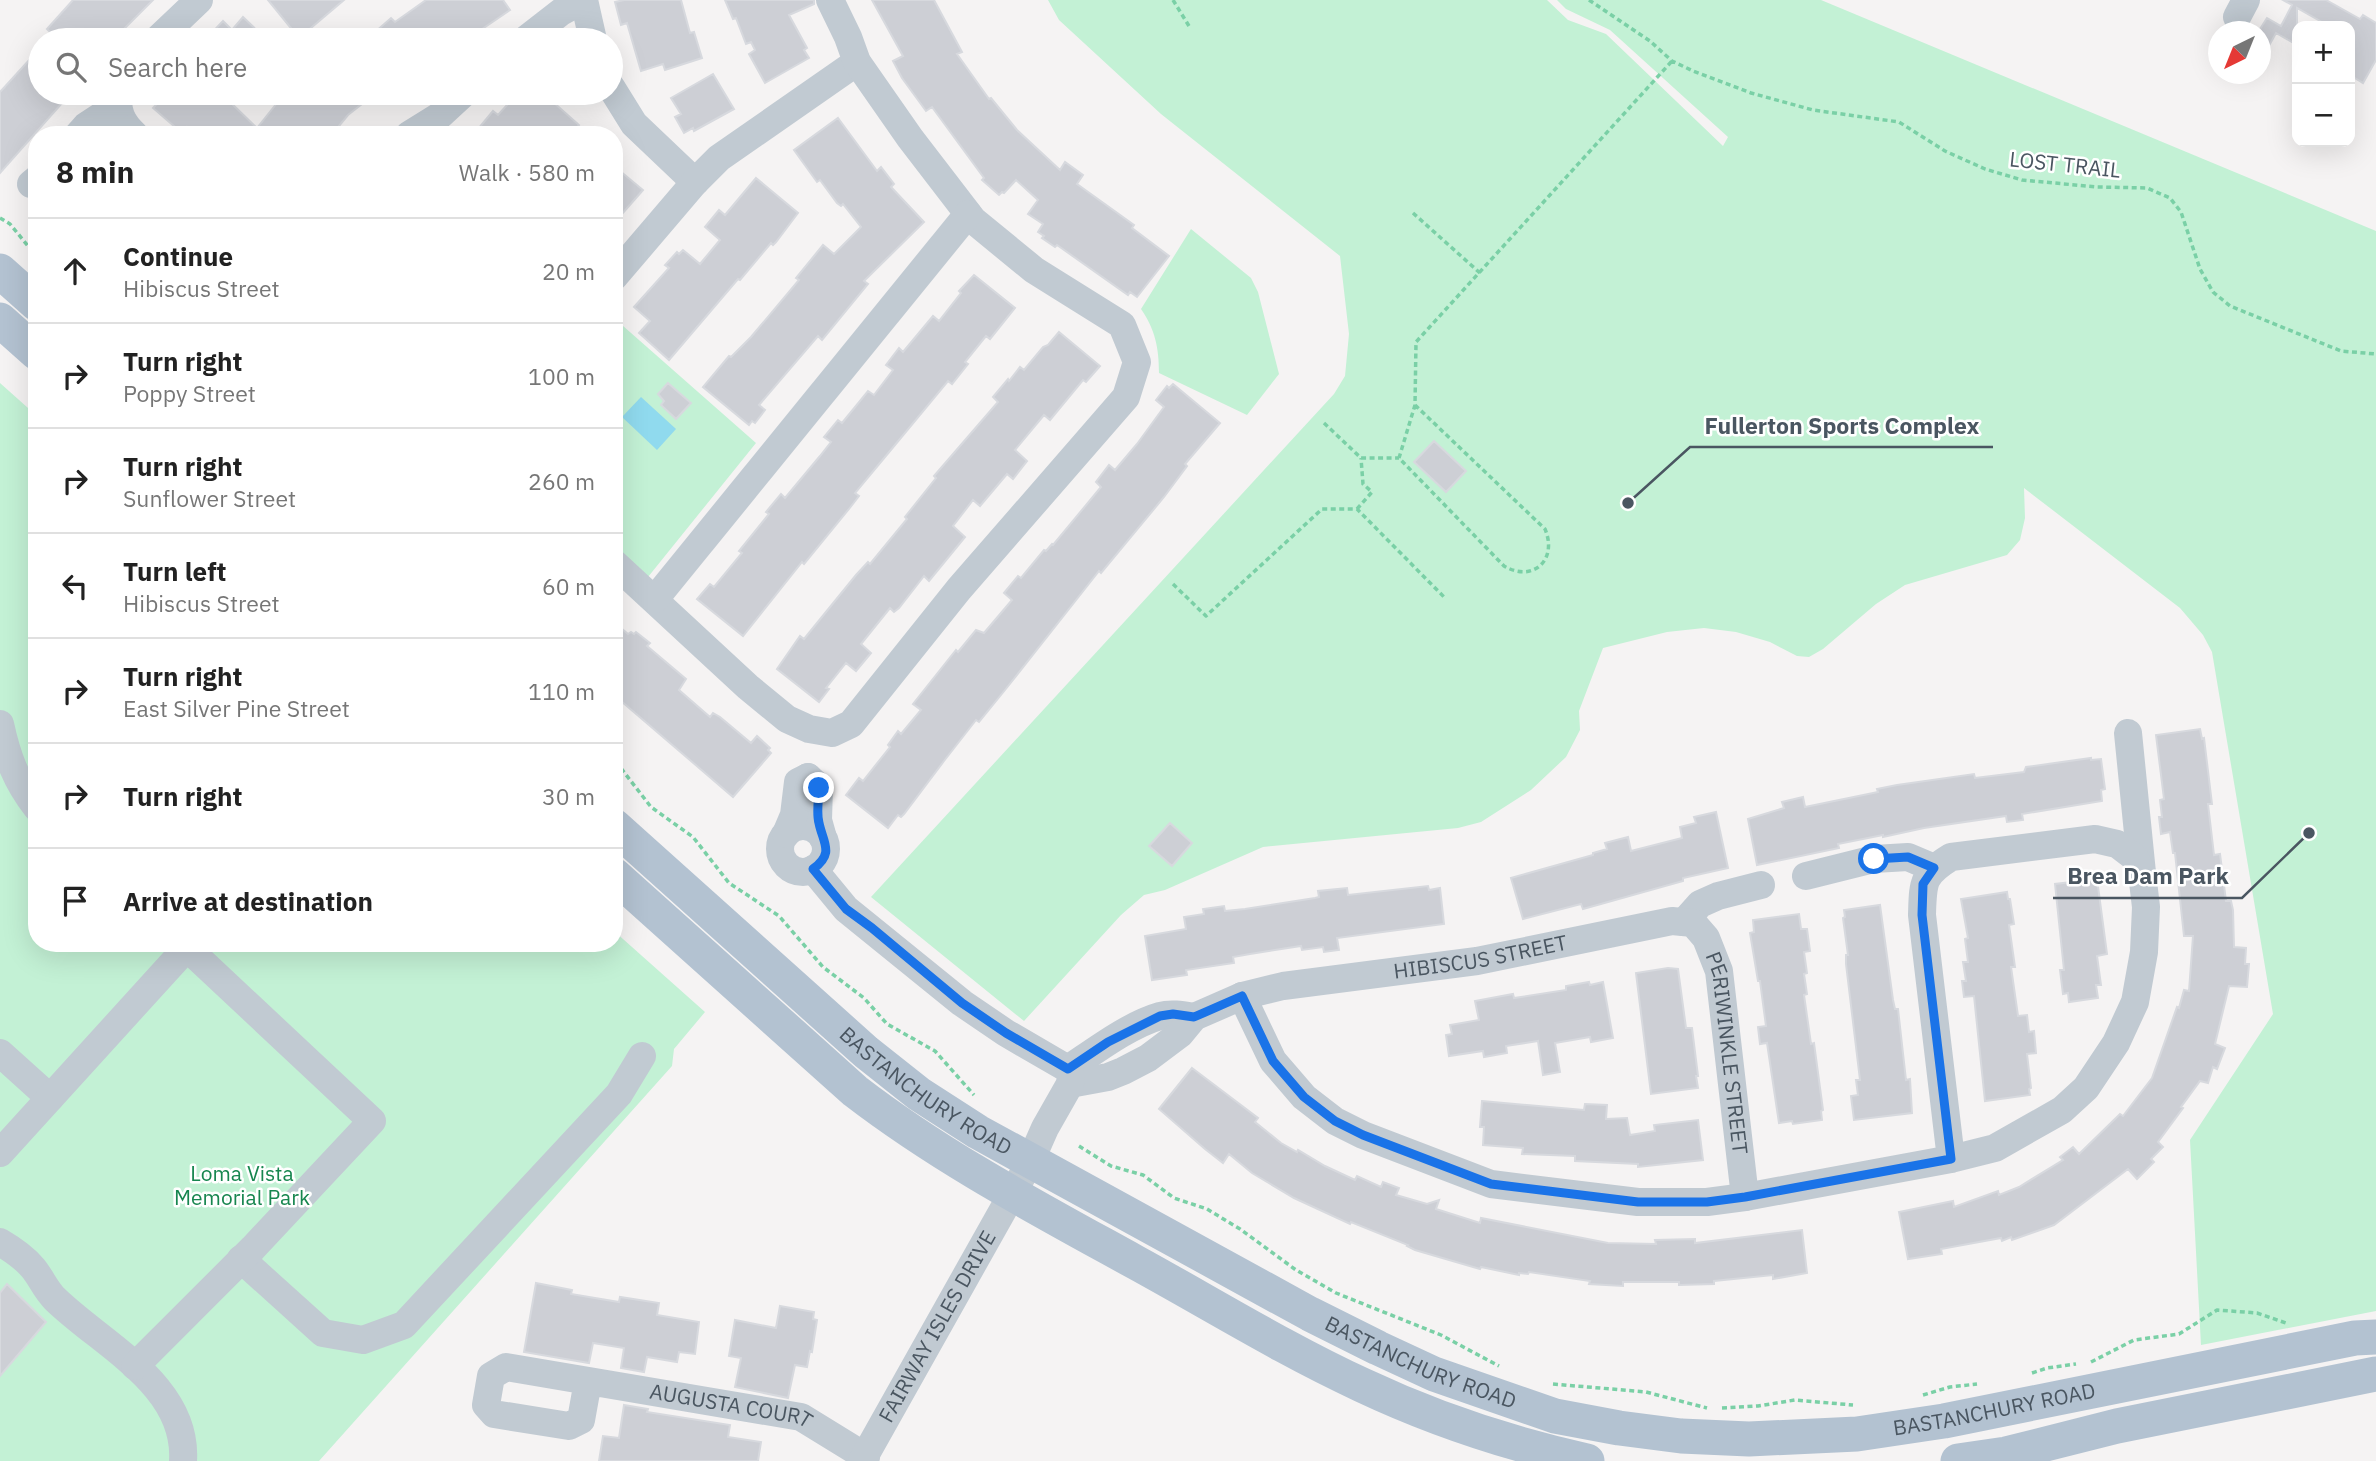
<!DOCTYPE html>
<html lang="en">
<head>
<meta charset="utf-8">
<style>
	body { margin:0; font-family:"IBM Plex Sans",sans-serif; background:#f6f6f6; color:#222 }
	.controls { position:absolute; right:21px; top:21px; display:grid; overflow:hidden; border-radius:14px; box-shadow:0 7px 28px #0002 }
	.controls button { width:63px; height:63px; display:grid; place-items:center; padding:0; border:0; border-bottom:2px solid #e0e0e0; background:#fff; color:#222; font:35px sans-serif }
	.compass { position:absolute; left:2208px; top:21px; width:63px; height:63px; border-radius:50%; background:#fff; box-shadow:0 7px 28px #0002; rotate:223deg }
	.stop { position:absolute; width:21px; height:21px; margin:-16px; border:5px solid #1a73e8; border-radius:50%; background:#fff }
	.stop.end { background:#1a73e8; border-color:#fff; box-shadow:0 2px 7px #0008 }
	.list { margin:0; padding:0; list-style:none }
	h2 { display:flex; justify-content:space-between; align-items:center; height:91px; margin:0; padding:0 28px; font-size:30px }
	h2 small { font-size:23px; font-weight:400; color:#767676 }
	.list li { display:grid; grid-template-columns:46px 1fr auto; gap:21px; align-items:center; box-sizing:border-box; height:105px; padding:0 28px; border-top:2px solid #e0e0e0 }
	.list b { display:block; font-size:26px; white-space:nowrap }
	.list p { margin:0; font-size:23px; white-space:nowrap; color:#767676 }
	.list em { font-size:23px; font-style:normal; color:#767676 }
	.icon { flex:none; width:38px; height:38px; fill:none; stroke:currentColor; stroke-width:2; stroke-linecap:round; stroke-linejoin:round }
	.map { position:relative; flex:none; width:2376px; height:1461px; overflow:hidden }
	.search { position:absolute; background:#fff; box-shadow:0 7px 28px #0002; left:28px; top:28px; width:595px; height:77px; display:flex; align-items:center; gap:18px; box-sizing:border-box; padding:0 24px; border-radius:38px; color:#767676; font-size:26px }
	.panel { position:absolute; background:#fff; box-shadow:0 7px 28px #0002; left:28px; top:126px; width:595px; height:826px; border-radius:28px }
	.map>svg:first-child { display:block }
	.green { fill:#c3f1d5 }
	.water { fill:#90daee }
	.building { fill:#cdcfd5; stroke:#d7d9de; stroke-width:2 }
	.lines { fill:none; stroke-linecap:round; stroke-linejoin:round }
	.path { stroke:#7ad0a6; stroke-width:3.5; stroke-dasharray:5 3.5; stroke-linecap:butt }
	.minor { stroke:#c1cad2; stroke-width:28 }
	.major { stroke:#b3c2d1; stroke-width:35 }
	.route { stroke:#1a73e8; stroke-width:9 }
	.labels { text-anchor:middle; stroke-width:5; stroke-linejoin:round; paint-order:stroke }
	.street-label { font-size:21px; fill:#4a5661; stroke:#fff }
	.park-label { font-size:21px; fill:#17864f; stroke:#fff }
	.leader { fill:none; stroke:#4a5661; stroke-width:2.5 }
	.callout-dot { fill:#4a5661; stroke:#fff; stroke-width:2.5 }
	.callout-label { font-size:23px; text-anchor:middle; font-weight:bold; fill:#4a5661; stroke:#fff; stroke-width:5; stroke-linejoin:round; paint-order:stroke }
</style>
</head>
<body>
<div class="map">
<svg width="2376" height="1461" viewBox="0 0 2376 1461">
	<rect width="100%" height="100%" fill="#f5f3f3"/>
	<path class="green" d="M1048 0H1547L1568 20 1606 34 1723 146 1728 137 1610 30 1566 9 1557 0H1821L2376 231V1311L2201 1345 2190 1140 2273 1014 2212 652 2203 635 2180 608 2024 488 2025 518 2020 540 2007 555 1905 585 1876 604 1823 649 1809 657 1797 656 1770 642 1736 632 1704 628 1667 632 1603 648 1579 711 1580 730 1566 757 1531 790 1481 822 1458 828 1263 847 1165 890 1144 895 1121 915 1024 1021 871 897 1334 394 1345 376 1349 334 1340 256 1161 114 1059 20Z
		M1191 229 1251 278 1258 292 1279 374 1247 415 1159 373C1159 348 1155 329 1141 309Z
		M614 318 756 443 648 577 614 549Z
		M0 383 37 416V943H614V931L705 1012 674 1049 672 1066 319 1461H0Z"/>
	<path class="water" d="M641 397 676 429 657 450 622 417Z"/>
	<path class="building" d="M73 0H153L113 40H44L51 33 47 29Z
		M268 0H344L299 38Z
		M426 0H503L510 10 466 40H366L391 18 395 22Z
		M624 0H681L690 33 694 32 702 58 665 70 663 64 641 71 627 23 621 25 615 2Z
		M725 0H814V4L789 15 807 48 804 50 809 58 765 83 749 54 755 50 751 42 746 44 736 18 733 19Z
		M872 0H934L962 52 957 54 989 99 991 98 1017 130 1060 170 1065 162 1083 175 1077 184 1134 225 1132 228 1169 256 1137 297 1130 292 1128 295 1057 245 1055 247 1042 238 1044 236 1038 232 1043 224 1028 214 1038 200 1016 180 1004 193 1002 192 999 195 982 180 984 178 932 107 926 111 902 78 893 61 903 56Z
		M2283 0H2326L2360 19 2363 15 2376 23V60L2363 83 2350 75V26H2329L2297 8V45L2276 33 2260 62V29L2267 18 2281 26 2292 5Z
		M243 17 267 40H205L223 21 232 30Z
		M40 48V93H71L0 173V92Z
		M713 74 734 109 694 131 693 128 684 133 675 117 681 114 671 98Z
		M167 93H215L225 103 228 100 257 128 285 93H376L348 115 334 132 329 128 324 135H195L187 127 182 133 153 108Z
		M518 93H543L579 125 571 135H473L493 111 498 115Z
		M838 118 877 171 881 167 894 184 891 187 924 222 864 281 868 284 822 340 818 336 759 405 765 410 755 423 752 421 749 425 703 387 729 356 731 357 751 337 799 280 796 278 823 245 834 254 861 227 843 204 841 206 837 203 820 180 817 182 794 150Z
		M614 166 643 190 614 223Z
		M756 178 798 213 776 242 773 245 771 243 740 280 738 279 669 360 639 333 650 321 634 307 669 268 665 265 677 252 679 254 683 250 700 264 720 240 705 227 719 210 725 215Z
		M974 275 1015 308 990 339 986 336 965 362 968 364 952 384 948 381 890 451 855 493 859 496 849 509 804 564 802 562 743 636 697 599 710 584 714 587 742 553 739 551 769 514 766 512 781 494 785 498 820 456 831 442 824 437 838 420 842 423 868 391 874 395 893 370 886 365 899 348 903 352 933 316 939 321 961 293 959 291Z
		M1059 332 1100 366 1086 382 1083 380 1050 420 1044 415 1015 450 1027 461 1013 479 1007 474 980 506 973 500 953 526 965 537 929 581 924 576 899 608 894 612 890 608 861 644 871 653 856 671 846 663 826 688 829 689 819 702 777 669 800 636 804 639 856 575 868 562 870 564 907 519 905 517 936 478 934 476 998 402 993 397 1008 379 1009 381 1020 367 1024 370 1043 347 1048 345Z
		M668 383 691 403 676 419 661 405 664 401 658 394Z
		M1173 384 1220 423 1185 464 1187 466 1164 497 1101 573 1099 571 1005 690 979 722 976 720 944 761 904 814 901 817 898 815 888 828 846 795 859 778 863 781 890 747 888 745 898 731 901 734 921 710 913 704 956 650 958 652 976 630 984 633 1012 600 1004 593 1018 576 1021 578 1044 550 1046 551 1052 544 1053 545 1101 487 1096 482 1109 465 1115 470 1137 444 1164 407 1156 400 1167 386 1169 388Z
		M1434 441 1466 471 1446 492 1414 462Z
		M614 622 628 634 631 632 634 634 636 632 650 643 647 646 686 679 679 690 710 717 713 713 720 717 751 743 757 736 770 748 768 750 771 753 733 797 614 695Z
		M2200 729 2202 739 2204 738 2212 804H2208L2214 855 2220 854 2226 901H2231L2233 910 2234 947 2246 948 2245 964H2249L2247 987 2229 986 2215 1044 2225 1048 2217 1069 2213 1067 2208 1083 2200 1081 2181 1107 2183 1108 2158 1142 2163 1147 2151 1159 2154 1162 2137 1179 2128 1169 2054 1225 2012 1240 2011 1237 2002 1241 2001 1238 1941 1249 1942 1254 1908 1259 1899 1212 1953 1201 1954 1207 1998 1191 1999 1195 2019 1187 2063 1160 2060 1157 2073 1147 2079 1154 2120 1114 2123 1116 2152 1078 2177 1007 2179 1008 2184 990 2189 991 2193 936H2184L2175 853H2173L2170 832 2161 834 2159 817H2162L2160 800 2164 799 2156 735Z
		M2091 758V760L2101 759 2105 789 2101 790 2102 801 2022 814 2023 820 2007 822 2006 816 1924 828 1883 837V835L1838 844 1839 848 1757 865 1748 819 1784 808 1782 802 1803 797 1805 807 1878 792 1877 789 1897 785 1974 774 1975 778 2024 772 2026 767Z
		M1716 812 1728 868 1683 878V881L1583 909 1581 904 1523 919 1511 878 1593 855V853L1607 849 1605 843 1628 837 1631 851 1682 838 1680 827 1696 823 1694 817Z
		M1170 823 1192 843 1172 866 1149 846Z
		M2097 879 2107 954 2097 956 2101 985H2096L2098 998 2069 1002 2068 993 2063 994 2060 970H2064L2055 884Z
		M1428 886 1429 890 1440 888 1444 924 1337 938 1339 950 1324 952 1323 947 1302 950 1301 946 1250 954 1233 957 1234 963 1186 970 1187 975 1152 980 1145 936 1186 929 1184 917 1204 914 1203 909 1224 906 1225 911 1245 909 1315 898 1319 897 1318 891 1347 888 1348 895Z
		M2007 892 2008 899H2010L2014 924 2009 925 2015 967H2011L2018 1016 2027 1015 2029 1032 2034 1031 2036 1053 2027 1054 2031 1088 2029 1089 2030 1095 1985 1101 1974 996 1964 997 1962 981H1966L1963 962H1968L1965 939 1968 938 1961 899Z
		M1880 905 1893 1000 1895 1009H1898L1906 1080 1910 1079 1912 1113 1854 1120 1851 1096 1858 1095 1856 1080H1860L1846 964V955H1848L1843 918 1845 917 1844 910Z
		M1799 914 1801 929H1807L1810 951 1804 952 1807 973 1804 974 1807 994 1804 995 1811 1044 1814 1043 1823 1110 1821 1111 1822 1120 1793 1124 1792 1121 1779 1123 1767 1043 1760 1044 1758 1027 1766 1026 1760 981H1758L1750 933 1754 932 1753 920Z
		M1668 968 1678 969 1686 1028H1692L1698 1076H1696L1698 1088 1651 1094 1636 973Z
		M1589 982 1590 985 1603 982 1613 1038 1591 1042 1590 1037 1555 1043 1560 1072 1543 1075 1538 1041 1506 1046 1507 1053 1484 1057 1483 1051 1449 1056 1446 1035 1452 1034 1450 1025 1479 1020 1475 1001 1513 994 1514 998 1566 990V986Z
		M1192 1068 1258 1118 1255 1122 1281 1143 1297 1152 1298 1150 1325 1166 1355 1180 1357 1176 1381 1187 1383 1182 1399 1188 1396 1195 1427 1204 1439 1200 1436 1209 1480 1223 1481 1218 1608 1243 1656 1244 1655 1240 1695 1239V1243L1802 1230 1807 1273 1773 1279V1275L1714 1281V1284L1679 1285V1282H1623V1286L1589 1284 1590 1281 1529 1272 1528 1274 1519 1273V1275L1481 1267 1480 1269 1415 1250 1407 1246 1408 1245 1351 1222 1350 1224 1294 1198 1252 1173 1229 1154 1223 1163 1205 1149 1159 1109Z
		M1482 1101 1584 1110 1585 1104 1607 1105 1606 1119 1627 1118 1630 1135 1655 1131 1654 1125 1698 1120 1703 1160 1638 1167V1164L1575 1161V1156L1522 1154 1523 1148 1483 1145 1484 1127H1480Z
		M536 1283 572 1290 571 1294 619 1302 620 1297 659 1303 657 1315 699 1322 695 1354 679 1352 677 1362 647 1357 644 1372 621 1368 624 1348 593 1343 589 1363 524 1352Z
		M7 1284 46 1322 0 1376V1293Z
		M780 1306 814 1312 813 1319 817 1320 812 1352 810 1351 807 1367 795 1365 788 1398 735 1387 741 1358 729 1356 735 1320 776 1328Z
		M624 1405 648 1409 647 1412 730 1425 728 1437 761 1442 758 1461H599L603 1436 619 1438Z"/>
	<g class="lines">
		<path class="path" d="M1173 0 1189 26
			M1589 0 1650 41 1672 61 1693 71 1751 93 1813 110 1899 122 1945 151 1985 169 2022 180 2097 187 2147 188 2170 198 2181 212 2200 269 2213 292 2230 306 2341 351 2376 354
			M1413 213 1480 273
			M0 218 10 224 37 257
			M1415 405 1545 529C1558 560 1533 583 1504 566L1399 458 1415 405 1416 342 1672 61
			M1324 423 1361 458H1399
			M1357 509 1372 492 1363 484 1361 458
			M1173 584 1206 616 1322 509H1357L1445 598
			M614 764 620 767 651 807 693 837 729 883 779 916 823 967 864 998 887 1024 935 1051 974 1095
			M1079 1146 1111 1166 1143 1175 1174 1198 1207 1209 1240 1229 1296 1270 1336 1293 1441 1335 1499 1366
			M2091 1362 2134 1340 2179 1334 2217 1310 2257 1313 2286 1323
			M2032 1373 2047 1368 2076 1364
			M1553 1384 1646 1392 1707 1408
			M1923 1395 1950 1387 1977 1384
			M1722 1408 1758 1406 1795 1400 1853 1405"/>
		<g class="minor">
			<path d="M584 0 593 40"/>
			<path d="M2237 17 2246 0"/>
			<path d="M157 40 199 0"/>
			<path d="M525 40 561 12 583 0"/>
			<path d="M611 87 634 124 695 182"/>
			<path d="M118 93C117 111 121 122 135 135"/>
			<path d="M78 135 86 126 118 105"/>
			<path d="M409 135 438 117 464 93"/>
			<path d="M31 184 37 179"/>
			<path d="M614 277 695 182 719 158 857 62"/>
			<path d="M614 563 748 687 787 719 809 729 832 733 851 724 959 589 1126 397 1137 362 1122 325 1034 270 973 220 910 138 857 62 848 37 830 0"/>
			<path d="M655 599 968 214"/>
			<path d="M0 724C7 757 16 781 37 808"/>
			<path d="M2128 733 2142 873"/>
			<path d="M808 777 819 787 818 820 823 838"/>
			<circle cx="803" cy="849" r="23"/>
			<path d="M786 834 794 815 798 782 808 777"/>
			<path d="M813 869 846 909 962 1003 1006 1033 1068 1069"/>
			<path d="M1806 876 1874 859 1908 857 1934 868"/>
			<path d="M1684 922 1700 904 1718 896 1761 885"/>
			<path d="M1242 996 1273 1061 1304 1097 1335 1121 1363 1135 1491 1184 1638 1202H1707L1745 1197 1951 1159 1995 1148 2062 1110 2086 1088 2116 1043 2135 1002 2144 952 2146 907 2142 873 2134 857 2117 844 2095 839 1951 857C1922 875 1923 882 1922 915L1951 1159"/>
			<path d="M0 1053 50 1098"/>
			<path d="M1068 1069C1095 1051 1129 1025 1160 1016 1171 1013 1182 1015 1194 1017"/>
			<path id="s1" d="M1070 1084 1108 1077 1123 1071 1148 1058 1180 1034 1194 1017 1242 996 1283 986 1477 961 1672 921 1693 923 1706 938 1719 971 1745 1197"/>
			<path d="M0 1153 191 943"/>
			<path d="M0 1242C12 1249 24 1257 33 1268 42 1279 45 1289 55 1299 102 1345 188 1385 183 1461"/>
			<path d="M241 1259 323 1333 363 1340 404 1325 619 1094 642 1056"/>
			<path d="M135 1366 253 1248 372 1121 182 943"/>
			<path id="s2" d="M588 1381 581 1420 569 1426 494 1414 486 1405 491 1376 506 1367 801 1417 866 1457"/>
			<path id="s3" d="M862 1461 1030 1162 1045 1128 1070 1084 1071 1076 1068 1069"/>
		</g>
		<g class="major">
			<path d="M0 271 37 304"/>
			<path d="M0 320 37 353"/>
			<path id="s4" d="M614 826 866 1052 919 1094 978 1132 1310 1314 1378 1348 1434 1374 1555 1416 1619 1428 1681 1436 1749 1439 1857 1434 1944 1421 2355 1338 2376 1337"/>
			<path d="M614 875 855 1091C942 1158 1039 1209 1135 1262 1210 1303 1284 1349 1362 1385 1434 1419 1510 1444 1587 1461"/>
			<path d="M1958 1461 2006 1454 2117 1426 2376 1374"/>
		</g>
	</g>
	<g class="lines">
		<path class="route" d="M819 788C819 799 816 812 819 823 823 843 835 853 813 869L846 909 872 928 962 1003 1006 1033 1068 1069 1108 1042 1160 1016 1173 1014 1194 1017 1242 996 1273 1061 1304 1097 1335 1121 1363 1135 1491 1184 1638 1202H1707L1745 1197 1951 1159 1922 915 1923 884 1934 868 1908 857 1874 859"/>
	</g>
	<g class="labels">
		<g class="street-label">
			<text transform="translate(2065 165) rotate(6)" y="7">LOST TRAIL</text>
			<text dy="7" stroke="none"><textPath href="#s1" startOffset="439">HIBISCUS STREET</textPath></text>
			<text dy="7" stroke="none"><textPath href="#s1" startOffset="793">PERIWINKLE STREET</textPath></text>
			<text dy="7" stroke="none"><textPath href="#s4" startOffset="410">BASTANCHURY ROAD</textPath></text>
			<text dy="7" stroke="none"><textPath href="#s3" startOffset="154">FAIRWAY ISLES DRIVE</textPath></text>
			<text dy="7" stroke="none"><textPath href="#s4" startOffset="976">BASTANCHURY ROAD</textPath></text>
			<text dy="7" stroke="none"><textPath href="#s2" startOffset="416">AUGUSTA COURT</textPath></text>
			<text dy="7" stroke="none"><textPath href="#s4" startOffset="1564">BASTANCHURY ROAD</textPath></text>
		</g>
		<g class="park-label">
			<text x="242" y="1181">Loma Vista<tspan x="242" dy="24">Memorial Park</tspan></text>
		</g>
	</g>
	<path class="leader" d="M1628 503L1690 447H1993M2309 833L2242 898H2053"/>
	<g class="callout-dot">
		<circle cx="1628" cy="503" r="7"/>
		<circle cx="2309" cy="833" r="7"/>
	</g>
	<g class="callout-label">
		<text x="1842" y="434">Fullerton Sports Complex</text>
		<text x="2148" y="884">Brea Dam Park</text>
	</g>
</svg>
<div class="controls">
<button>+</button>
<button>−</button>
</div>
<svg class="compass" viewBox="-18 -18 36 36"><path d="M0-13l5 13h-10z" fill="#e53935"/><path d="M0 13l5-13h-10z" fill="#767676"/></svg>
<div class="stop" style="left:1874px;top:859px"></div>
<div class="stop end" style="left:819px;top:788px"></div>
<div class="search"><svg class="icon" aria-label="search" viewBox="0 0 24 24"><circle cx="10" cy="10" r="6"/><path d="M15 15l6 6"/></svg>Search here</div>
<section class="panel">
<h2>8 min<small>Walk · 580 m</small></h2>
<ul class="list">
<li><svg class="icon" aria-label="ahead" viewBox="0 0 24 24"><path d="M12 20V5M6 11l6-6 6 6"/></svg><div><b>Continue</b><p>Hibiscus Street</p></div><em>20 m</em></li>
<li><svg class="icon" aria-label="right" viewBox="0 0 24 24"><path d="M7 20v-9h11M14 6l5 5-5 5"/></svg><div><b>Turn right</b><p>Poppy Street</p></div><em>100 m</em></li>
<li><svg class="icon" aria-label="right" viewBox="0 0 24 24"><path d="M7 20v-9h11M14 6l5 5-5 5"/></svg><div><b>Turn right</b><p>Sunflower Street</p></div><em>260 m</em></li>
<li><svg class="icon" aria-label="left" viewBox="0 0 24 24"><path d="M17 20v-9H6M10 6l-5 5 5 5"/></svg><div><b>Turn left</b><p>Hibiscus Street</p></div><em>60 m</em></li>
<li><svg class="icon" aria-label="right" viewBox="0 0 24 24"><path d="M7 20v-9h11M14 6l5 5-5 5"/></svg><div><b>Turn right</b><p>East Silver Pine Street</p></div><em>110 m</em></li>
<li><svg class="icon" aria-label="right" viewBox="0 0 24 24"><path d="M7 20v-9h11M14 6l5 5-5 5"/></svg><div><b>Turn right</b></div><em>30 m</em></li>
<li><svg class="icon" aria-label="arrive" viewBox="0 0 24 24"><path d="M6 21V4h12l-3 4 3 4H6"/></svg><div><b>Arrive at destination</b></div></li>
</ul>
</section>
</div>
</body>
</html>
